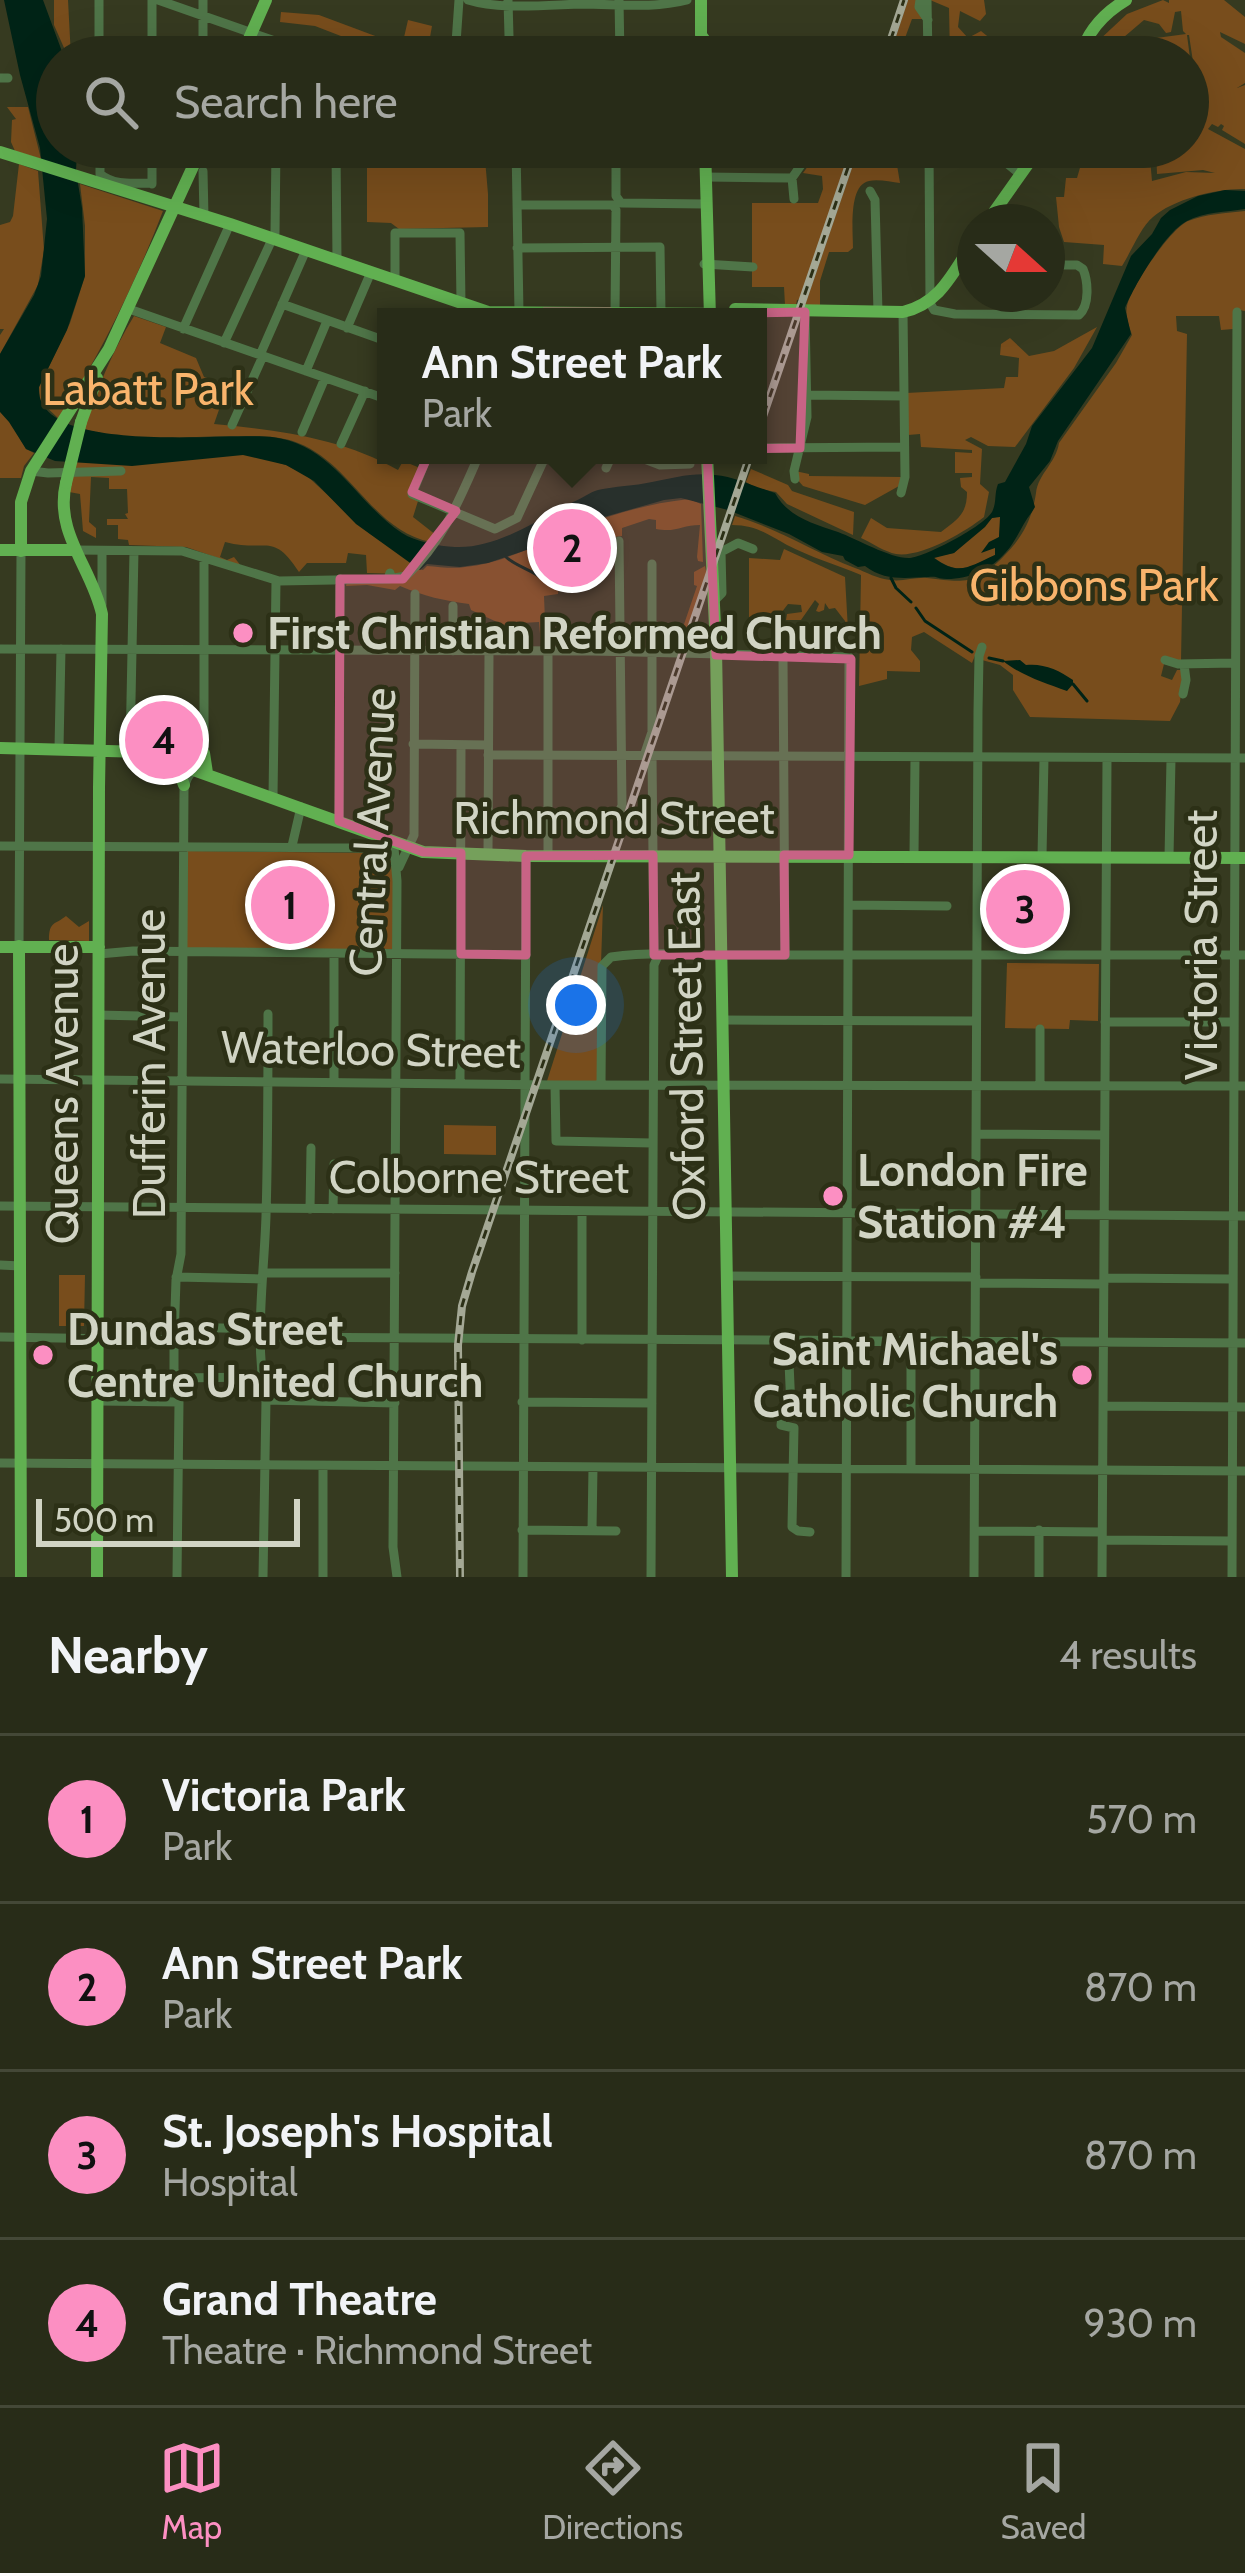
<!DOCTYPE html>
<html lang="en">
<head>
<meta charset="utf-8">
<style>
	body { margin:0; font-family:Cabin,sans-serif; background:#303421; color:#f1f3f6 }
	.compass { position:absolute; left:957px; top:204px; width:108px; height:108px; border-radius:50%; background:#282c18; box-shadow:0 12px 48px #0002; rotate:111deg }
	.scale { position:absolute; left:36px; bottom:30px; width:264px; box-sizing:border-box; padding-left:12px; border:6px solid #d1d4c4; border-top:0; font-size:33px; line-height:42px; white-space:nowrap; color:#d1d4c4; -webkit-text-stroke:9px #2c3016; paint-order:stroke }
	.you { position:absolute; left:576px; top:1005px; width:42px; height:42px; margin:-30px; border:9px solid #fff; border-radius:50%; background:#1a73e8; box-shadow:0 0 0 18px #1a73e833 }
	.badge { display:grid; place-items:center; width:78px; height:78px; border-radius:50%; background:#fc8fc2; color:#111; font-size:39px; font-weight:700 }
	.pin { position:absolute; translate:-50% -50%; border:6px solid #fff; box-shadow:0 3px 12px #0006 }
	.popup { position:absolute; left:377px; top:308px; width:390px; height:156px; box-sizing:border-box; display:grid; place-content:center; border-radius:0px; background:#282c18; filter:drop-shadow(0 3px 9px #0005); font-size:39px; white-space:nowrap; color:#a5a7a2 }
	.popup b { font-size:45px; color:#f1f3f6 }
	.popup::after { content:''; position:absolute; left:50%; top:100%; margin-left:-24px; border:24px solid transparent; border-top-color:#282c18 }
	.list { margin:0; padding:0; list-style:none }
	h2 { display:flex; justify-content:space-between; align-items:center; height:156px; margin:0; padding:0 48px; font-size:51px }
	h2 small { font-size:39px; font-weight:400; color:#a5a7a2 }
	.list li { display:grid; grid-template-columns:78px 1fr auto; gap:36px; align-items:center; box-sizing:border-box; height:168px; padding:0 48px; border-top:3px solid #444837 }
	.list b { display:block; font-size:45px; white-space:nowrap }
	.list p { margin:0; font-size:39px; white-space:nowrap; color:#a5a7a2 }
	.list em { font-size:39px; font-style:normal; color:#a5a7a2 }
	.icon { flex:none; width:66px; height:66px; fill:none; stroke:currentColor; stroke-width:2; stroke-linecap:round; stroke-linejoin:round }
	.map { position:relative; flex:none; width:1245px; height:1577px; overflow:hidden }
	.search { position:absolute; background:#282c18; box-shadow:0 12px 48px #0002; left:36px; right:36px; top:36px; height:132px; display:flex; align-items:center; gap:30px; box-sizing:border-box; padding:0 42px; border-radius:66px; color:#a5a7a2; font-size:45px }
	.sheet { height:828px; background:#282c18 }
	nav { display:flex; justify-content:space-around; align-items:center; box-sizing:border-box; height:168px; border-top:3px solid #444837; background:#282c18; font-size:33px; color:#a5a7a2 }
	nav a { display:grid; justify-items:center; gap:6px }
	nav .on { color:#fc8fc2 }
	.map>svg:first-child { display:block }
	.green { fill:#784d1c }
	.water { fill:#002316; fill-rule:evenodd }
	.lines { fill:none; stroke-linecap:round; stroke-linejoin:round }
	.stream { stroke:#002316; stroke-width:3 }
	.minor { stroke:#4f7548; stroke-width:9 }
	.major { stroke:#61b051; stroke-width:12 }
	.rail-casing { stroke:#a4a895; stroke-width:8 }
	.rail { stroke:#2c3016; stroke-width:3; stroke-dasharray:9; stroke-linecap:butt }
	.major-bridge { stroke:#61b051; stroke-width:12 }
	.marked { fill:#c86385; fill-opacity:0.2; stroke:#c86385; stroke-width:9; stroke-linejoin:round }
	.poi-dot { fill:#fc8fc2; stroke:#2c3016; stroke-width:4.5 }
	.labels { text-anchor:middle; stroke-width:9; stroke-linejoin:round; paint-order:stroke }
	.park-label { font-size:45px; fill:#f9b46c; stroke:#2c3016 }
	.poi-label { font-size:45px; font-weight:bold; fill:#d1d4c4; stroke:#2c3016; text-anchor:start }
	.street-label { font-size:45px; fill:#d1d4c4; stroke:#2c3016 }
</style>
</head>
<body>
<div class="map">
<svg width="1245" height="1577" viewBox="0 0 1245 1577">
	<rect width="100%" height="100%" fill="#363a20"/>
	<path class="green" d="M54 0H68L71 57H68L54 25Z
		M908 0H917L923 19H912L898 57H889Z
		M930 0H984L986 14 980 21 960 11 958 27 968 38 981 31 992 40 984 57H950L949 8Z
		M1163 0 1169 3V0H1224L1245 17V44L1220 32 1221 37 1245 53V83L1237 88 1245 85V144L1222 130 1224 126 1221 124 1218 127 1212 124 1208 129 1245 149V189C1219 188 1173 199 1153 217 1140 228 1131 252 1122 266L1103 264 1104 245 1064 242 1059 227 1056 197H1064L1066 178H1077L1086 147H1149L1152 181 1186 172 1215 173 1203 170 1157 174 1156 147H1188V86L1196 82 1189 35H1187L1193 81 1188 82V57H1121L1119 43 1186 34 1183 31 1181 11 1175 12 1171 32 1166 33 1159 24 1144 20 1117 43 1111 57H1098L1102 47 1097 42 1127 14Z
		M281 12 319 15 402 46 408 20 432 26 427 54 445 57H382L358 48 359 43 315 26 280 22Z
		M7 107H28L41 159 15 151 11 142 12 120 16 119Z
		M367 147H484L488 194V227L399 229 391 223 367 222Z
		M841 147H852L801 299 797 300 796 305H785L784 287H752V203H818L823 189 822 176 803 173 816 155 834 160Z
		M859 147H894L900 183C891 182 878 179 869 181 848 185 853 231 853 248L848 252H829L820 281V306L805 305Z
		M19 164 38 171 44 250 38 285 0 354V335L4 329H0V225L10 222 13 216Z
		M80 184 163 211C135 284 101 353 59 419L40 401 39 387 70 323 85 276V226Z
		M1245 211V311L1239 310 1233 329 1221 330 1219 316H1176L1177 331 1187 334 1181 661 1165 660 1161 676 1172 680 1177 670H1183V673L1180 702 1170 721 1030 717 1013 690V675L1000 665 982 660 979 646 972 663 924 632 912 637 911 650 920 661V672L887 671V679L859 686 861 575C837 565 810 557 787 545 767 534 756 525 732 525L735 516C777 528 814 552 855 568 866 572 878 579 890 580 902 582 915 577 927 578 963 582 974 586 1003 557 1022 538 1032 520 1036 493 1038 474 1056 463 1059 443L1116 363 1132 335C1129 326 1125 316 1127 306 1131 287 1170 229 1188 221 1206 214 1226 213 1245 211Z
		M134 316 166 327 160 343 196 358 204 377 228 384 214 424C276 430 342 438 398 470L403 461 420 468 410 497 418 501 413 517 436 535 431 542C373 531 352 464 298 443 278 435 255 436 234 436 185 436 131 443 84 429 97 389 112 352 134 316Z
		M1097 327 1074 368 1015 447 988 446 971 437 965 440 982 449 980 484 989 492 984 517C965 532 921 558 896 554 885 552 872 543 861 538L871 518 887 528 941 532C958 519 967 514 967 492L961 487 960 478 972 477V473H955V452L972 453V450L921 447 920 434 908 435 906 393 1004 388 1006 377H1018L1019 358 1000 355 1001 344 1010 338 1029 356 1054 351Z
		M0 411H4L26 449 34 453 24 466 21 478H0Z
		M250 454 286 465 306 475 369 533 414 564 401 574 367 573 366 555 348 553 346 563H307L299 572C272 531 268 553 225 542L220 557 227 560 234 557 241 566 186 547 129 545 128 540 118 539V525H107V519H128L125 514 128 513 127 489H109V478L91 477 89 522 96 528V538L83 531 80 494 69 492 75 462Z
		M751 469 788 485 792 491 854 512 853 535 787 504 776 492 756 488 746 482Z
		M795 471 809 474V476L903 477 899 486 865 505 803 486 796 478Z
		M689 499 701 504 703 562 698 561 697 557 700 525C682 525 676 533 656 529V520L649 519 622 528V536L614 537V557L579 558 578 566 560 567 558 594 544 596 546 646H541L539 622 522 623 521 633 471 610 469 604C445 601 423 596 400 586L395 590 367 585 346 586 347 581 405 580 418 569 423 570 427 566C440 567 453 569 465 567 506 563 543 541 580 527 615 513 652 503 689 499Z
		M1001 516 999 537 989 549 996 547 995 555C970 568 958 576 933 557L954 553 992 518Z
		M784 549 845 577 848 630 845 621 835 608 829 609 825 603 824 610 819 612 816 611 819 604 815 600 801 620H786L787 614 802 612 801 605 788 604 778 617H749V558L780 560Z
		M705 566 707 576 681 650 659 651 655 648 663 647 664 635H675L673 641 678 642 697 586 694 585V572Z
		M187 851 373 853 393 862V949L186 950Z
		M603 905 597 1082 547 1081Z
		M66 916 79 927 89 921V941L49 940C49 921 55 925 66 916Z
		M1007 963 1099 964 1098 1021 1070 1020 1069 1029 1005 1028Z
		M444 1125 496 1126V1155L444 1154Z
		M59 1275H85L84 1326H59Z"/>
	<path class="water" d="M4 0H43L64 57H57V147H77V150L76 171 82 208 85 276 67 330 39 387C34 457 230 432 272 437 333 444 356 503 402 533 416 542 438 546 455 547 496 549 538 520 573 502 581 499 590 492 598 490 615 486 634 486 652 482 672 478 694 472 715 475 736 477 755 487 775 493 788 517 814 524 838 532 857 539 891 559 910 558 927 556 984 526 992 512 997 502 994 494 998 484L1005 482 1026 444 1032 426 1092 348 1131 256 1152 234 1161 218 1170 210 1198 196 1225 190 1245 191V209C1226 212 1204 212 1187 221 1166 231 1134 286 1125 308L1131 334 1058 441 1050 461 1029 487 1035 507 1032 512C1022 524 1017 540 1006 552 992 569 969 579 947 579 935 579 940 576 928 577 905 578 884 581 865 566L858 567 845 560 843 556 822 552 789 534 728 510 681 498 664 500 590 521 550 542 488 563 460 567 427 564 420 570 356 524 314 481 286 465 243 455 132 466 55 461 26 449 9 422 0 412V354L34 295 41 276 47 219 40 148 20 75ZM1000 517 999 537 989 542 981 553 995 548V555C969 566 960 577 934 558L954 553 985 527 992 518Z
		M1020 660 1026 665C1043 663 1059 670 1073 680V684L1067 691C1045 683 1022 676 1003 661Z"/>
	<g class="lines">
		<path class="stream" d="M506 557C517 567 531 569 544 580
			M891 578 896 588 911 602
			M916 608 925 621 972 652
			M989 658 1003 661
			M1073 684 1087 701"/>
		<path class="minor" d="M99 0V57
			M158 0 272 40 275 57
			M468 0C500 10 548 5 582 4 617 4 653 9 687 0
			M508 0 509 36
			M619 0 620 57
			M920 0 919 7 928 20
			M927 0 928 57
			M456 43 459 0
			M152 57V0
			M203 57V0
			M0 78H8
			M100 147V174C114 186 133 183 152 183
			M336 147 337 260
			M516 147 519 312
			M929 147 930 303 934 310 955 314 1079 315C1090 305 1088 281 1083 269L1077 265H1047
			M987 147 1021 175
			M516 159 690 160 705 164
			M616 160V196L621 203 705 204
			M203 171 204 217
			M705 177 792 178 794 199
			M792 178 801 165 800 147
			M152 184V147
			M870 191 875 200 878 312
			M517 205H613L616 210 615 312
			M517 248 660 247 661 312
			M704 264 753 267
			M395 280V233H460L461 303
			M282 304 386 341
			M129 309 386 399
			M347 328 371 272
			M183 329 230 224
			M224 343 275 233 276 147
			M260 355 306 250
			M306 371 327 321
			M806 395 904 396
			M232 425 263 356
			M302 432 325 378
			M341 444 365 391
			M758 448 904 447
			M428 455 412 494 495 529 517 518 546 455
			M634 455 660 465 690 464
			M382 457 386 448
			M606 468 612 455
			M31 471 48 473 121 471
			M795 479 794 471 807 417 805 312
			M901 493 905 477 903 312
			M619 541 622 805 619 813
			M74 550 182 551 279 581 388 579 390 573
			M102 551V605
			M388 579 406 576C442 544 460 498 479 455
			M714 601 722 593 721 552 738 543 753 549
			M453 606V651
			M0 649 593 651 849 657 846 1577
			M548 652V856
			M783 657 785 955
			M1165 660 1178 664 1235 663
			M1183 694 1186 680 1184 664
			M413 744 488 745
			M59 748 61 649
			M130 750 134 551
			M488 755 1245 758
			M644 756 652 732V564
			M652 756 654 955
			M273 797 276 581
			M339 821 340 579
			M389 841 394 848 397 881 393 1547 397 1577
			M0 846 374 848
			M292 846 301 807
			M488 855 489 652
			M914 856 915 758
			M1042 856 1044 758
			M1169 857 1171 759
			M399 867 414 835 415 594
			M849 905 947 906
			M19 946 21 551
			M99 954 133 951 526 955
			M98 1015 182 1017
			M722 1020 976 1021
			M1105 1022H1234
			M0 1079 555 1085 1245 1086
			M334 1082V954
			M460 1084 461 745
			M601 1084 602 966 611 957C641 953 667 953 698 955 709 955 715 957 726 955H1245
			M555 1085 556 1141 652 1143
			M1040 1086V1029
			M976 1134 1104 1135
			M0 1206 1245 1216
			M310 1209 311 1148
			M333 1209 334 1164
			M0 1265 21 1266
			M263 1273H395
			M726 1276 976 1277
			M176 1277 262 1279
			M1104 1278 1232 1279
			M976 1283 1104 1284
			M175 1327 262 1329
			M0 1337 174 1340
			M262 1337 1245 1343
			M582 1340V1211
			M788 1340 791 1408
			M911 1341V1469
			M176 1378 262 1377
			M266 1400 395 1403
			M98 1401 179 1402
			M522 1402 652 1403
			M1103 1406 1245 1407
			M0 1463 1245 1471
			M323 1466V1577
			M522 1530 616 1531
			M592 1530 593 1467
			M975 1531 1102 1532
			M810 1532 798 1531 792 1527 794 1428 781 1425 783 1409 813 1408
			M1103 1540 1231 1541
			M177 1577 179 1402 174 1369V1340L176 1280 181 1254 184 790C185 774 199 767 204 753V558
			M263 1577 266 1400C254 1341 264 1277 266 1216 268 1149 268 1081 268 1014
			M523 1577 526 856
			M651 1577 654 965 658 956
			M974 1577 978 711 979 656 982 647
			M1039 1577V1530
			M1102 1577 1107 759
			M1232 1577 1237 312"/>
		<path class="major" d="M701 0V35L704 39 705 57
			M241 57 266 0
			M1080 57C1087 32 1104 13 1126 0
			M705 147 710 317
			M0 152 230 224 488 312 738 314 742 311
			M987 222 1040 147
			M735 309 903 312C942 303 953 271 975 240
			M81 422 97 378
			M707 455 716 648 732 1577
			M66 483C54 533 92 568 102 614L99 788 97 1577
			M0 550H73
			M21 551V502L31 471 109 349 202 147
			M0 748 143 752 423 852 526 856 1245 858
			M204 753 207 773
			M176 763 184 785
			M19 946 21 1577
			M0 947H99"/>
		<g class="rail-casing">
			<path id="rail" d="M885 57 904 0
				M758 431 855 147
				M460 1577 458 1345 462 1306 472 1272 750 455"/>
		</g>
		<use href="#rail" class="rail"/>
		<path class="major-bridge" d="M66 483 81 422"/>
	</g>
	<path class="marked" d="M544 312H610L585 366 641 391 675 314 805 312 800 448 707 449 716 655 851 659 849 855H784L785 955H654L653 855 526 856V955L461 954V853L423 852 339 821 340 579H403L456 511 412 492 444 419 488 434Z"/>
	<g class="poi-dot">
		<circle cx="243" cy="633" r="12"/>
		<circle cx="833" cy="1196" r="12"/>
		<circle cx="43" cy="1355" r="12"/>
		<circle cx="1082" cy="1375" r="12"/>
	</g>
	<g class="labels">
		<g class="park-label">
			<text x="148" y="405">Labatt Park</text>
			<text x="1094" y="601">Gibbons Park</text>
		</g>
		<g class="poi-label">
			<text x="267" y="649">First Christian Reformed Church</text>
			<text x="857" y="1186">London Fire<tspan x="857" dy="52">Station #4</tspan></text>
			<text x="67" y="1345">Dundas Street<tspan x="67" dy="52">Centre United Church</tspan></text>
			<text x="1058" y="1365" text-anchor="end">Saint Michael's<tspan x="1058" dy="52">Catholic Church</tspan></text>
		</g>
		<g class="street-label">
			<text x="614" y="834">Richmond Street</text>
			<text transform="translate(372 832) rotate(-87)" y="16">Central Avenue</text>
			<text transform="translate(1201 945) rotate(-90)" y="16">Victoria Street</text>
			<text transform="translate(686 1046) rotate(-91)" y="16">Oxford Street East</text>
			<text transform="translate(371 1049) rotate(1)" y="16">Waterloo Street</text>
			<text transform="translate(149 1064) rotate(-90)" y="16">Dufferin Avenue</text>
			<text transform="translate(62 1094) rotate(-90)" y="16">Queens Avenue</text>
			<text x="479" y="1193">Colborne Street</text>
		</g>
	</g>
</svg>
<svg class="compass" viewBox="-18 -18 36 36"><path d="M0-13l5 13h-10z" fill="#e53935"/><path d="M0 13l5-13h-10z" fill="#a5a7a2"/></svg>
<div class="scale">500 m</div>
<div class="you"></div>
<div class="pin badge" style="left:290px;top:905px">1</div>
<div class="pin badge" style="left:572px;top:548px">2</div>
<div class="popup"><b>Ann Street Park</b>Park</div>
<div class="pin badge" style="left:1025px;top:909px">3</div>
<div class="pin badge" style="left:164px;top:740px">4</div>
<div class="search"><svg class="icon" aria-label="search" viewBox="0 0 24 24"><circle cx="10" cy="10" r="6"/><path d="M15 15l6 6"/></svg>Search here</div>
</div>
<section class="sheet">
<h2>Nearby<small>4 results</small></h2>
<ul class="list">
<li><span class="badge">1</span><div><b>Victoria Park</b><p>Park</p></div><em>570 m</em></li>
<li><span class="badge">2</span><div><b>Ann Street Park</b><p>Park</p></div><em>870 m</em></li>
<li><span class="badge">3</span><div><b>St. Joseph's Hospital</b><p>Hospital</p></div><em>870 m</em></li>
<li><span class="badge">4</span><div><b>Grand Theatre</b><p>Theatre · Richmond Street</p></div><em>930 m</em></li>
</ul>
</section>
<nav>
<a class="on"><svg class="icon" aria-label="map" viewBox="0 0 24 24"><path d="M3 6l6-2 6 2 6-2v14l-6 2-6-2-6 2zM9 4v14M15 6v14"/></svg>Map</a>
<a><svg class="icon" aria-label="directions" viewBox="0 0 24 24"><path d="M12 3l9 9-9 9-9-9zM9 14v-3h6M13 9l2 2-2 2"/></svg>Directions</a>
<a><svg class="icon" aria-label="saved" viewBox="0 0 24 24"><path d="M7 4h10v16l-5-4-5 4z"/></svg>Saved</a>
</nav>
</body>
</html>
